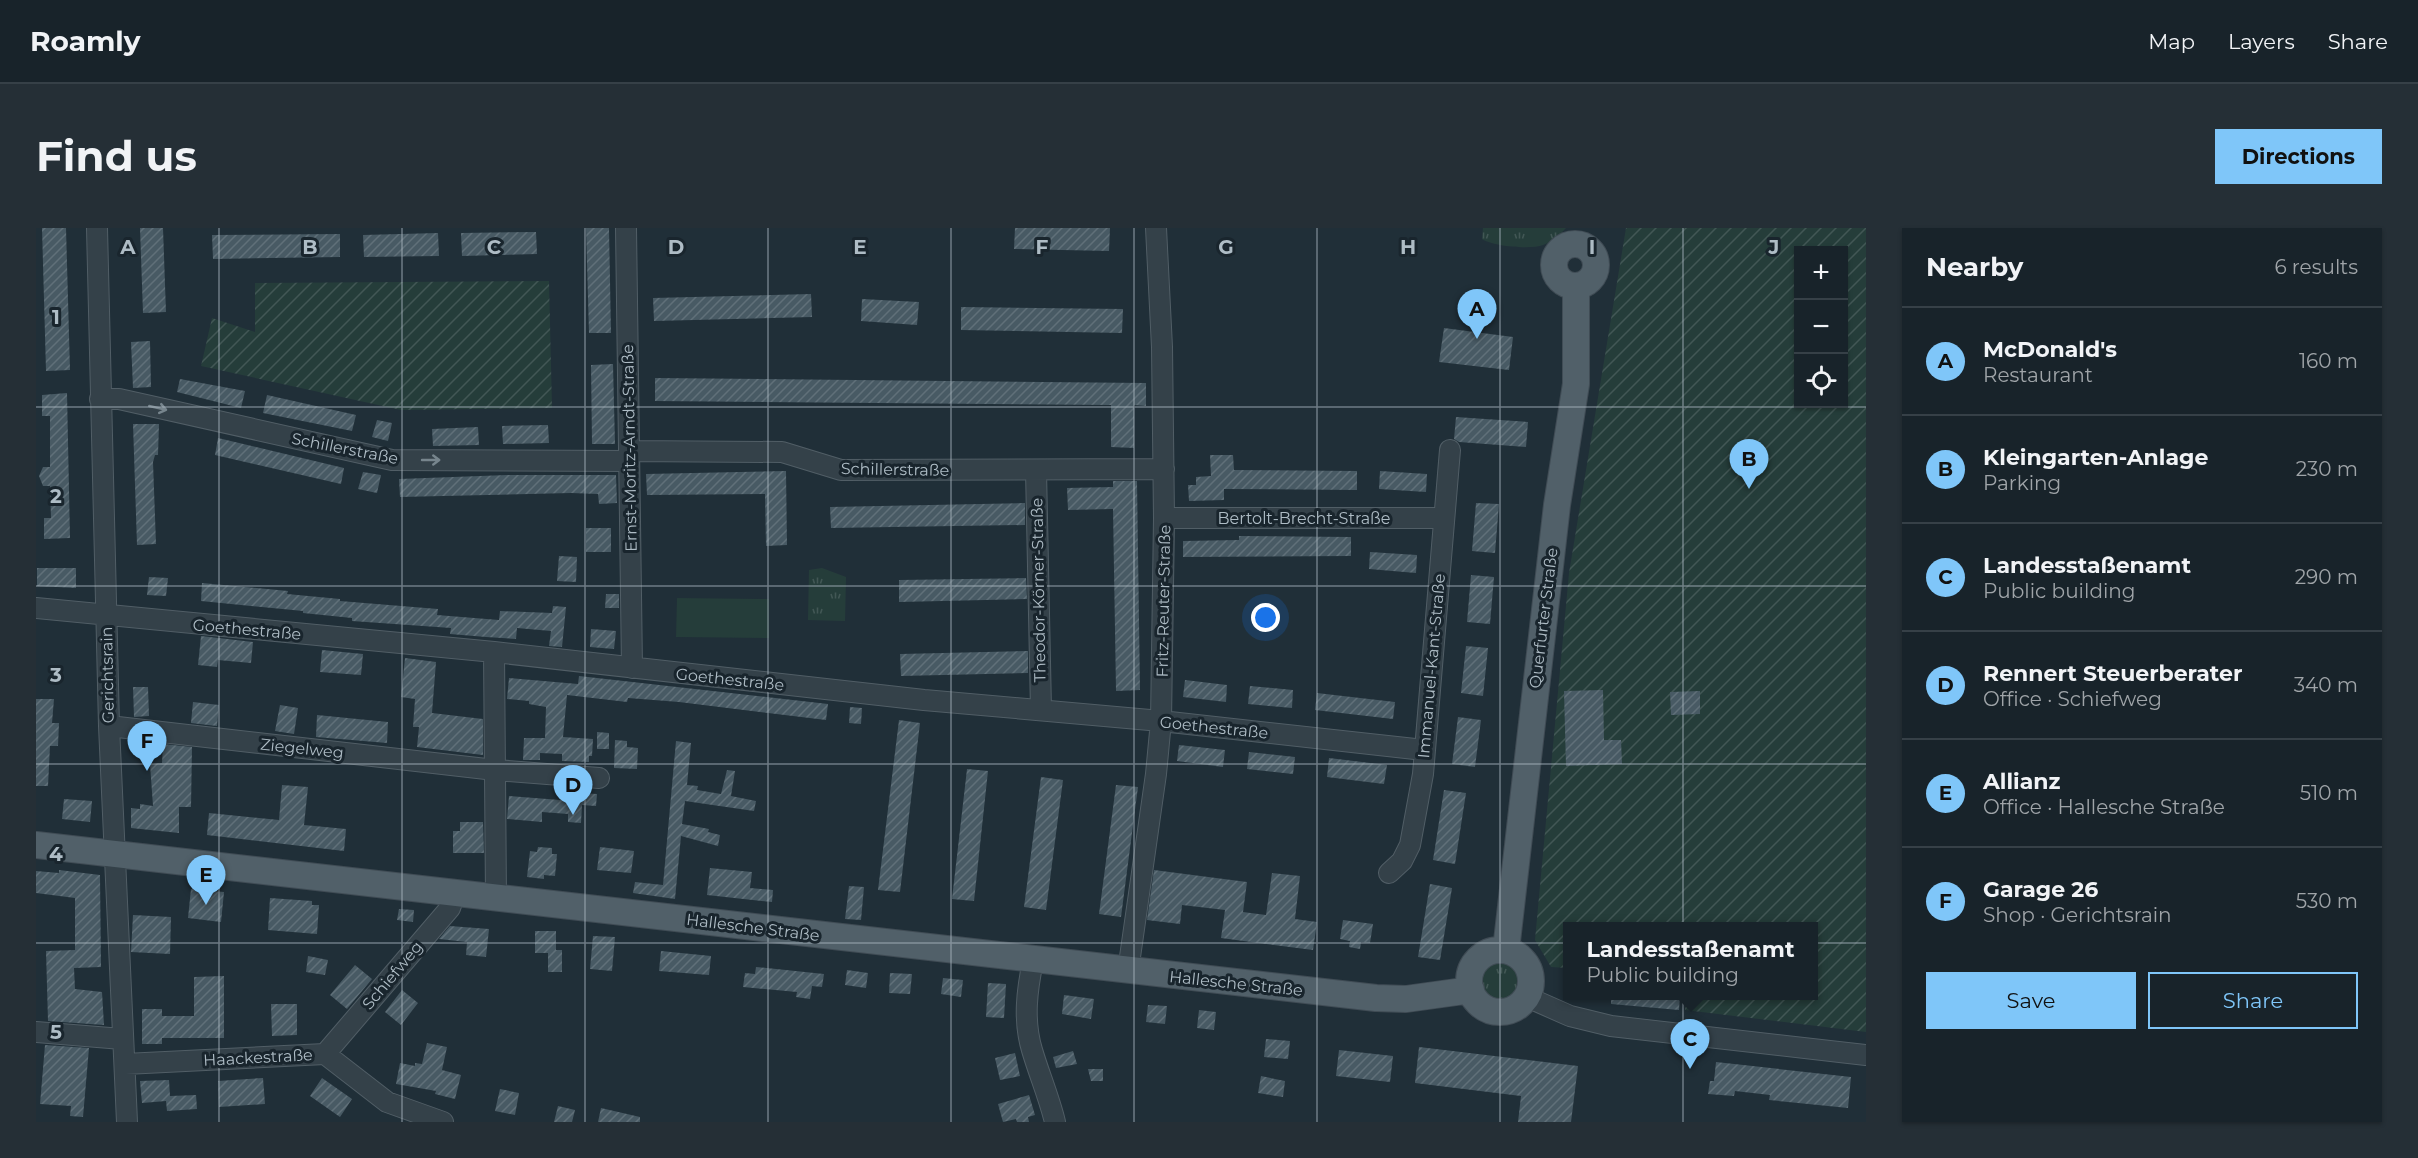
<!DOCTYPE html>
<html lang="en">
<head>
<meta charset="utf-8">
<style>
	body { margin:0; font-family:Montserrat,sans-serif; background:#252f36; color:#f1f3f6 }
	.controls { position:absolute; right:18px; top:18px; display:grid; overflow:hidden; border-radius:0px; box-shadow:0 2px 4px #0004 }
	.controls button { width:54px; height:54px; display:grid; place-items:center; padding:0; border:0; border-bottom:2px solid #364047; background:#18232a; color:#f1f3f6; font:30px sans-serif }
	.you { position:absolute; left:1230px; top:390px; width:21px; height:21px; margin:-15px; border:4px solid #fff; border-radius:50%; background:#1a73e8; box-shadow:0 0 0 9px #1a73e833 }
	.badge { display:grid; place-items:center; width:39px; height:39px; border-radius:50%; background:#7fc6f9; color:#111; font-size:20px; font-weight:700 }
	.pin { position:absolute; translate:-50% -50px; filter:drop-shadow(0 2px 3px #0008) }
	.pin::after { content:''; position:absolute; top:32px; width:21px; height:18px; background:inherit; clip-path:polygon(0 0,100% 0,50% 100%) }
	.popup { position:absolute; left:1527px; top:694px; width:255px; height:78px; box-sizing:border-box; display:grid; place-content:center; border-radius:0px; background:#18232a; filter:drop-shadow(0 2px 4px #0005); font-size:20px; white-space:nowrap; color:#9fa4a8 }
	.popup b { font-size:22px; color:#f1f3f6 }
	.popup::after { content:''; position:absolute; left:50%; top:100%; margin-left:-12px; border:12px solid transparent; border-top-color:#18232a }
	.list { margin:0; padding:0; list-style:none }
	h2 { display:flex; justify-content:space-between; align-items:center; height:78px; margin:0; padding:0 24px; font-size:26px }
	h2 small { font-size:20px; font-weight:400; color:#9fa4a8 }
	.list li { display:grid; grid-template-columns:39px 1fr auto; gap:18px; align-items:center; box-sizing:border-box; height:108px; padding:0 24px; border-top:2px solid #364047 }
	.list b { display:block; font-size:22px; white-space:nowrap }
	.list p { margin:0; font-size:20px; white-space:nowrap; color:#9fa4a8 }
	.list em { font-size:20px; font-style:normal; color:#9fa4a8 }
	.actions { display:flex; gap:12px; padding:18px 24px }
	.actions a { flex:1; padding:14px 0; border:2px solid #7fc6f9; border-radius:0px; text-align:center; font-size:21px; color:#7fc6f9 }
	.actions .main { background:#7fc6f9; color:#111 }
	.icon { flex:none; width:33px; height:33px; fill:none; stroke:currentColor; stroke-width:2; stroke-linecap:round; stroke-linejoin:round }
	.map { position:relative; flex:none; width:1830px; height:894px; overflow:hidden; border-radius:0px }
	header { display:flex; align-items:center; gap:36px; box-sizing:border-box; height:84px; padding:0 30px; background:#18232a; border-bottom:2px solid #364047 }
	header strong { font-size:28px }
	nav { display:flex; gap:33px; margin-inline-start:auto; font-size:21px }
	.intro { display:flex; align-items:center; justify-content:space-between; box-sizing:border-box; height:144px; padding:0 36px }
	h1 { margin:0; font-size:42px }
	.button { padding:15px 27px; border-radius:0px; background:#7fc6f9; color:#111; font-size:21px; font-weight:700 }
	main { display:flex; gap:36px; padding:0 36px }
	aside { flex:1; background:#18232a; border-radius:0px; box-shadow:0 2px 4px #0004 }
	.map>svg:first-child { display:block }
	.grass { fill:url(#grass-tufts) }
	.garden { fill:url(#garden-furrows); fill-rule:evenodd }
	.pitch { fill:#253d3a }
	.building { fill:url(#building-hatch) }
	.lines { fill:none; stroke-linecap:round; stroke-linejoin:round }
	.minor-casing { stroke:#515e66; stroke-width:22 }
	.major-casing { stroke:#404c55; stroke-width:28 }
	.minor { stroke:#344149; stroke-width:20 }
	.major { stroke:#516069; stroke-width:26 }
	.oneway { stroke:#77858d }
	.grid { fill:none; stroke:#aebcc5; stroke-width:1.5; stroke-opacity:0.55 }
	.labels { text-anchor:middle; stroke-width:6; stroke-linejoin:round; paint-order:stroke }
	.street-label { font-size:16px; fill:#aebcc5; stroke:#19252d }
	.grid-label { font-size:20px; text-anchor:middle; font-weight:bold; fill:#aebcc5; stroke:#19252d; stroke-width:6; stroke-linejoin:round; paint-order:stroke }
</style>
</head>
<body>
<header>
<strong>Roamly</strong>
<nav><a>Map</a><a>Layers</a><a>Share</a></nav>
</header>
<div class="intro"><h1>Find us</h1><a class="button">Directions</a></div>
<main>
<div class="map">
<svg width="1830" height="894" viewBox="0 0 1830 894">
	<defs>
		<pattern id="grass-tufts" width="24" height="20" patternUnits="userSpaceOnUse" patternTransform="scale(1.5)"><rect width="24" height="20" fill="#253d3a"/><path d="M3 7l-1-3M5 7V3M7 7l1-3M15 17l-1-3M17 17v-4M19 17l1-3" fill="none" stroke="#425755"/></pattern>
		<pattern id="garden-furrows" width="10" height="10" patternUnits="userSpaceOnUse" patternTransform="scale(1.5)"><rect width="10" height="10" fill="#253d3a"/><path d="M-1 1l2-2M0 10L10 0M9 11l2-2" fill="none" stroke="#425755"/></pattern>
		<pattern id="building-hatch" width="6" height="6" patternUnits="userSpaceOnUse" patternTransform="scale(1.5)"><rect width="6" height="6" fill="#485a64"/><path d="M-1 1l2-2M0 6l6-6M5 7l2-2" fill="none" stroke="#607079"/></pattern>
	</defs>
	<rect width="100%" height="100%" fill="#202f38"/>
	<path class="grass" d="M1447 0H1530C1525 6 1515 14 1507 17 1494 22 1456 18 1446 11Z
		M786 340 810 349 809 393 772 392 773 342Z
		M1446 753a19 19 0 1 1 38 0a19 19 0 1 1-38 0Z"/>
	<path class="garden" d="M1590 0H1830V804L1649 782 1651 768H1777V698H1531V740L1515 739 1499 712 1533 345ZM1762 22H1808V176H1762Z
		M513 53 516 180 365 182 165 138 176 90 219 104V55Z"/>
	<path class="pitch" d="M641 370 733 371V410L640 409Z"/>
	<path class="building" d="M6 0H30L34 142 10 143Z
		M104 0H127L130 84 107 85Z
		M550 0H573L575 105H553Z
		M979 0H1074L1073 23 978 21Z
		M500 4 501 26 426 28 425 5Z
		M402 5 403 28 328 29 327 7Z
		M304 6V29L177 31 176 7Z
		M775 66 776 89 618 93 617 70Z
		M826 71 883 74 881 97 825 93Z
		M925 79 1087 81 1086 105 925 102Z
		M1408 100 1477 109 1473 142 1403 134Z
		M114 113 115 159 97 160 95 114Z
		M577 136 579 216H556L555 137Z
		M619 150 1110 155V178L1098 177V220L1075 219V177L619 173Z
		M144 151 209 163 205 180 141 164Z
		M31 165 34 310 8 311V290H15L14 258H7L3 248 7 239H14V188H6V167Z
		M231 167 320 187 316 203 227 185Z
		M1420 189 1492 194 1490 219 1423 214 1418 211Z
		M341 192 356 195 352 213 336 209Z
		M97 196H123L122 227H119L117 234 120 316 101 317Z
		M512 197 513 215 467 216 466 198Z
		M442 199 443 217 397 218 396 201Z
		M182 210 308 240 305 256 179 227Z
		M1174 227H1197L1198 242 1321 243V262L1188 261V272L1153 273 1152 257H1160V249L1175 248Z
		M750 243 751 317 730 318 729 266 611 267 610 246Z
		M1344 243 1391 246 1390 264 1343 261Z
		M327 244 345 247 341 265 322 261Z
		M471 247H580L581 275 563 276 562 266 535 265 364 269 363 251Z
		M1077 253H1101L1104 462 1080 463 1077 281 1032 282 1031 260 1077 259Z
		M989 275V297L795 300 794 279Z
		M1440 275 1463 276 1459 325 1436 323Z
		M550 300H575V324H550Z
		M1203 308 1315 309V328L1147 329V313L1203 312Z
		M1334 324 1381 327 1380 345 1333 341Z
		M523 328 541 329 540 354 521 353Z
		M1 340H40V360L1 358Z
		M1435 347 1458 349 1454 396 1431 394Z
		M113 349 132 350 130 368 111 367Z
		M990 350 991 371 863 374V352Z
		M166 355 252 363 251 366 304 371V373L402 381 401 387 463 392 464 383 516 385 517 378 530 379 526 419 513 418 515 403 481 400 480 411 450 409 414 406 415 400 316 393V390L267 385V383L165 373Z
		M570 366H583V380H569Z
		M555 401 580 403 578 421 554 419Z
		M165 408 217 414 215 435 182 432 181 439 162 437Z
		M1430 418 1452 420 1447 468 1425 465Z
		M286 422 327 426 325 447 284 444Z
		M992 423V445L865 448 864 426Z
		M369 430 400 434 396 485 447 491V527L381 519 383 499H377L379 471 365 469Z
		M543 448 792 476 790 492 643 474 592 470 591 474 531 467 527 509 557 511 556 528H553V534L526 533V526L504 525V532H487L488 510H509L510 479 493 476V473L471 471 473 450 542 456Z
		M1149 452 1191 457 1190 474 1147 469Z
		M1214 458 1257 462 1256 480 1212 476Z
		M97 459H112L113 488 98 489Z
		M1567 462 1568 512H1585L1586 536 1530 538 1528 463Z
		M1664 463V486L1635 487 1634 464Z
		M1281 465 1359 474 1357 491 1279 482Z
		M0 471H18L16 495H23L22 518H14L12 558H0Z
		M157 474 183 477 181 498 155 495Z
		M244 477 262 480 258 506 239 503Z
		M814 479 826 480 825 496 813 495Z
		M281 487 352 494 351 515 280 509Z
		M1422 489 1445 492 1439 539 1416 536Z
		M863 492 884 495 864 664 842 662Z
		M561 504 573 505V521H561Z
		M579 512 591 513V519L602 520 601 541 578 540Z
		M640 513 655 515 651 557 662 558 661 562 685 566 691 542 699 543 695 568 720 573 718 583 649 573 646 596 673 601 672 604 684 607 682 618 645 608 639 671 597 665 599 654 627 657Z
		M127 516 156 519 155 579H143V605L95 600V580L104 581V576L117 578 114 536 126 535Z
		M1143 517 1189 522 1187 539 1141 533Z
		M1213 524 1259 529 1257 546 1211 541Z
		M1293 530 1351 537 1348 556 1291 549Z
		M931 541 952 543 938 673 916 671Z
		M1005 549 1027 552 1010 682 988 679Z
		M246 557 272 559 268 597 310 601 308 623 171 607 173 585 243 592Z
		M1080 557 1102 559 1085 689 1063 686Z
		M1408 562 1430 565 1419 636 1397 632Z
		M524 564 561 566 560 578 546 577 545 595 532 594V586L506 584V594L471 591 473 568 524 572Z
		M28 571 56 573 54 594 26 591Z
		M424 594H447L448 625H417V603H424Z
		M502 619 516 620V626H521L519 648 508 647V651L491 649 494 623 501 624Z
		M564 619 598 623 595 645 561 642Z
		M674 640 716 644 714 660 737 662 736 674 671 667Z
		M23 642 64 647 65 739 38 740 39 761 66 764 68 797 12 793 10 723 39 722V670L0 665V643L23 645Z
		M1118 642 1211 654 1207 684 1230 687 1236 645 1264 648 1259 691 1281 694 1277 722 1185 710 1189 682 1146 677 1144 696 1111 692Z
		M1394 656 1416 660 1404 732 1382 729Z
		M813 658 828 659 825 692 809 691Z
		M155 661 188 664 185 694 152 690Z
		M234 670 276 673V677H283L281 706 232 702Z
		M363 681 378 682 377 694 361 692Z
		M97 687 135 689 134 726 95 724Z
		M1307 692 1337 696 1334 715 1325 714 1324 721 1313 719 1314 713 1304 711Z
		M414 698 453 701 450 729 430 727 431 714 403 711Z
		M499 703H520V722H526V744H512V725H499Z
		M557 708 579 709 576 743 554 741Z
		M625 723 675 728 673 747 623 743Z
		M272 728 292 732 289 747 270 744Z
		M319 737 336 751 311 781 294 767Z
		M720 739 788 746 786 759 776 758 774 771 760 769 761 764 707 759 709 745 719 746Z
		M811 742 832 745 830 760 809 757Z
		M854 745 876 746 874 766 853 765Z
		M188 748V810H126V816H106V781H126V788H158V749Z
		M907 750 927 752 925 769 905 766Z
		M952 755 970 756 968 790 950 789Z
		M366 762 382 775 365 797 349 784Z
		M1028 767 1058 771 1055 791 1026 786Z
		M1575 768H1644L1643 782 1575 776Z
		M235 776H261V807L236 808Z
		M1112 777 1131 778 1129 796 1110 794Z
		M1163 782 1180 784 1178 802 1161 800Z
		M1230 811 1254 813 1252 831 1228 829Z
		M391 815 411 819 406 842 425 847 419 871 399 866 400 863 360 856 364 835 379 838V835L386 836Z
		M9 817 53 820 47 889 34 888 35 878 4 876Z
		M1383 819 1542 838 1535 894H1482L1485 868 1379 855Z
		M1303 822 1357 828 1354 854 1300 848Z
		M1037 823 1041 836 1020 840 1017 829Z
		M979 825 984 848 964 852 959 830Z
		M1680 834 1815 849 1812 880 1733 872 1734 867 1699 863 1698 868 1672 866 1674 853H1678Z
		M1052 841H1067V853H1055Z
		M1225 848 1249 853 1247 869 1222 865Z
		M227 850 229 876 183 879 182 853Z
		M286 850 316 871 304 889 274 868Z
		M133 852 134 868 160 867 161 881 131 883 130 873 106 875 104 853Z
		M464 861 483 865 479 887 459 883Z
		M993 867 999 887 992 889 993 894H981L980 891 967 894 962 876Z
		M522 878 539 882 536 894H518Z
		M565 880 604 889V894H562Z"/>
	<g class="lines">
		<g class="minor-casing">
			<path id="minor" d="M61 0 73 498 91 894
				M590 0 596 440
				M64 171H83L356 232 593 233
				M593 223 746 224 805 242 1128 241
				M1000 242 1005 482
				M1128 290H1408
				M0 380 458 424 888 472 1125 493 1388 522
				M458 424 460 670
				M73 498 459 542 563 550
				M1353 645 1366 633 1374 617 1387 546 1414 222
				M997 733C991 762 987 792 996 822 1003 846 1013 869 1019 894
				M1092 743 1120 546 1125 493 1128 290 1126 119 1120 0
				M1491 769 1534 788 1575 798 1830 827
				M0 804 86 811
				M289 826 414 680 419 666
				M89 836 289 826 351 874 407 894"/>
		</g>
		<g class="major-casing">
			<path id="major" d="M1518 37a21 21 0 1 1 42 0a21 21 0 1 1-42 0Z
				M0 617 1340 770 1370 771 1435 762
				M1470 722 1521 277 1540 156V58
				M1433 753a31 31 0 1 1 62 0a31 31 0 1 1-62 0Z"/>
		</g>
		<use href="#minor" class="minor"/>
		<use href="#major" class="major"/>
	</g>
	<defs><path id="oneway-shaft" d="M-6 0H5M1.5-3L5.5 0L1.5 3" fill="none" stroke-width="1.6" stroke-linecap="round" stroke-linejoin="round" transform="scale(1.5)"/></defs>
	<g class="oneway">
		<use href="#oneway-shaft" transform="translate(122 180) rotate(13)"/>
		<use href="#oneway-shaft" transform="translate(395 232)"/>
	</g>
	<path class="grid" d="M183 0V894M366 0V894M549 0V894M732 0V894M915 0V894M1098 0V894M1281 0V894M1464 0V894M1647 0V894M0 179H1830M0 358H1830M0 536H1830M0 715H1830"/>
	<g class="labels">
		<g class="street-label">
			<text transform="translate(309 220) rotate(11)" y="6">Schillerstraße</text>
			<text transform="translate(593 220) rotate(-91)" y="6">Ernst-Moritz-Arndt-Straße</text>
			<text transform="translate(859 241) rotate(1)" y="6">Schillerstraße</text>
			<text x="1268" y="296">Bertolt-Brecht-Straße</text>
			<text transform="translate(1002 362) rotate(-91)" y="6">Theodor-Körner-Straße</text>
			<text transform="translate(1127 373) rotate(-89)" y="6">Fritz-Reuter-Straße</text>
			<text transform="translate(1507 390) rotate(-83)" y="6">Querfurter Straße</text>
			<text transform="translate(211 401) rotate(5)" y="6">Goethestraße</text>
			<text transform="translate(1395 438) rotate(-85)" y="6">Immanuel-Kant-Straße</text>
			<text transform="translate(71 447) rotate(-91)" y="6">Gerichtsrain</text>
			<text transform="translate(694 451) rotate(6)" y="6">Goethestraße</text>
			<text transform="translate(1178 499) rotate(6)" y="6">Goethestraße</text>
			<text transform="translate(266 520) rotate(6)" y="6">Ziegelweg</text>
			<text transform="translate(717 699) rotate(7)" y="6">Hallesche Straße</text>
			<text transform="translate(356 747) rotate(-50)" y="6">Schiefweg</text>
			<text transform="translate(1200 755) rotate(6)" y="6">Hallesche Straße</text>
			<text transform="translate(222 829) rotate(-3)" y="6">Haackestraße</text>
		</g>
	</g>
	<g class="grid-label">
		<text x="92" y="26">A</text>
		<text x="274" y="26">B</text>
		<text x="458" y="26">C</text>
		<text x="640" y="26">D</text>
		<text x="824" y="26">E</text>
		<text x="1006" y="26">F</text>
		<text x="1190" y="26">G</text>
		<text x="1372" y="26">H</text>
		<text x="1556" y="26">I</text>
		<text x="1738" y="26">J</text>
		<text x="20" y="96">1</text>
		<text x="20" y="275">2</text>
		<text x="20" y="454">3</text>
		<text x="20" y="633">4</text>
		<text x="20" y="811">5</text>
	</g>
</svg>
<div class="controls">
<button>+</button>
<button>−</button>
<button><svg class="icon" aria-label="locate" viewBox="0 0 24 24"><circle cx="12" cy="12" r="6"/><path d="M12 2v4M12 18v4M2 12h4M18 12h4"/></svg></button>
</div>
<div class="you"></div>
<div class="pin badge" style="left:1441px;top:111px">A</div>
<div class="pin badge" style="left:1713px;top:261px">B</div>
<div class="pin badge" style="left:1654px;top:841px">C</div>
<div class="popup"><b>Landesstaßenamt</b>Public building</div>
<div class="pin badge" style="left:537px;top:587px">D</div>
<div class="pin badge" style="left:170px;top:677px">E</div>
<div class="pin badge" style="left:111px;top:543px">F</div>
</div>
<aside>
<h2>Nearby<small>6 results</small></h2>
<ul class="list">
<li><span class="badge">A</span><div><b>McDonald's</b><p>Restaurant</p></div><em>160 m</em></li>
<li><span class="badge">B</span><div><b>Kleingarten-Anlage</b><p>Parking</p></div><em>230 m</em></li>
<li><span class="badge">C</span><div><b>Landesstaßenamt</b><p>Public building</p></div><em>290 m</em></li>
<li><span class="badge">D</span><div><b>Rennert Steuerberater</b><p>Office · Schiefweg</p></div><em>340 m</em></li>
<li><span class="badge">E</span><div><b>Allianz</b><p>Office · Hallesche Straße</p></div><em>510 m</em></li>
<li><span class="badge">F</span><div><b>Garage 26</b><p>Shop · Gerichtsrain</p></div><em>530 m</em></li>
</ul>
<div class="actions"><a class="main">Save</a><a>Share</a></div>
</aside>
</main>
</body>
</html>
